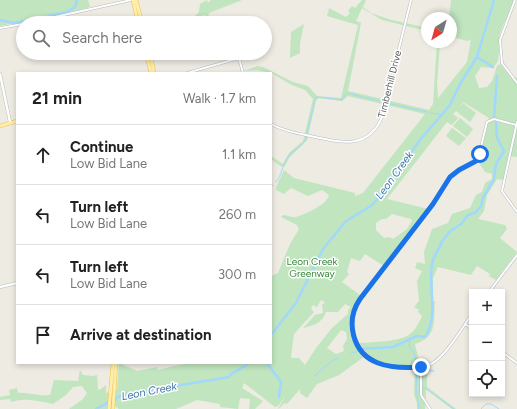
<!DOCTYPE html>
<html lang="en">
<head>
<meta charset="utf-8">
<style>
	body { margin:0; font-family:Figtree,sans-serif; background:#f2f2f2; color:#222 }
	.controls { position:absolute; right:12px; bottom:12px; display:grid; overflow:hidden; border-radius:0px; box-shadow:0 2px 6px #0003 }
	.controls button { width:36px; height:36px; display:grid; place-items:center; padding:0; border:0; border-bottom:1px solid #e0e0e0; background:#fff; color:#222; font:20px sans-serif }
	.compass { position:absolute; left:421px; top:12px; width:36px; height:36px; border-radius:50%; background:#fff; box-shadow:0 2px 6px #0003; rotate:217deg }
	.stop { position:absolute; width:12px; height:12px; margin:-9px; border:3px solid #1a73e8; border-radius:50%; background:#fff }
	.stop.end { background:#1a73e8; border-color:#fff; box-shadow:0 1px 4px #0008 }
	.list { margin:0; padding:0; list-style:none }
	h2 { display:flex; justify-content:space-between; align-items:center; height:52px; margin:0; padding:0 16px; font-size:17px }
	h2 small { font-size:13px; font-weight:400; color:#767676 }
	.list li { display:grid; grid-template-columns:26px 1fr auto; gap:12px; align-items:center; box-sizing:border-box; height:60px; padding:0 16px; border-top:1px solid #e0e0e0 }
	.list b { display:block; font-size:15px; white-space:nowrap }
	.list p { margin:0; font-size:13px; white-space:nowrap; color:#767676 }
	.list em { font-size:13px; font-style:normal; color:#767676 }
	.icon { flex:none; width:22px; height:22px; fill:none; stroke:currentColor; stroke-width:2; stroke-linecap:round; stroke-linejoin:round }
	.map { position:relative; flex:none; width:517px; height:409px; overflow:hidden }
	.search { position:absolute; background:#fff; box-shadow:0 2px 6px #0003; left:16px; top:16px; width:256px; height:44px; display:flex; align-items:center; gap:10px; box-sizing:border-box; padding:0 14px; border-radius:22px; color:#767676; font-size:15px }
	.panel { position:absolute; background:#fff; box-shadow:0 2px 6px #0003; left:16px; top:72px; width:256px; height:292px; border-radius:0px }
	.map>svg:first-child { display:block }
	.green { fill:#c0e5bf; fill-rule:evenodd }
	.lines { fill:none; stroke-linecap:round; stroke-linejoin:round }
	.stream { stroke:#a2d8fe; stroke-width:1 }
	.river { stroke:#a2d8fe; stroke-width:2.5 }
	.tertiary-casing { stroke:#b8babf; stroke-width:3 }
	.secondary-casing { stroke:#b6b9bf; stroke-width:3.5 }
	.primary-casing { stroke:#f0c259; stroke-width:4 }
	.tertiary { stroke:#fff; stroke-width:2 }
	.secondary { stroke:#fff; stroke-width:2.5 }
	.primary { stroke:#feeea7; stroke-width:3 }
	.route { stroke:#1a73e8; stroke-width:5 }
	.labels { text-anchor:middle; stroke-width:3; stroke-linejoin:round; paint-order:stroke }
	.street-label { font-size:10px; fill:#5b5f63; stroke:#fff }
	.park-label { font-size:10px; fill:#368638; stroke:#fff }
	.water-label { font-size:11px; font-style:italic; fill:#3f78af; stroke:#fff }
</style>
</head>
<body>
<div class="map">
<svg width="517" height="409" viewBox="0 0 517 409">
	<rect width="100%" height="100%" fill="#edebe2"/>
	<path class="green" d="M0 0H88L90 7 56 16 0 26Z
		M207 0 208 3 211 0H242L209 13 208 17 203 15 198 18 195 16 199 12 200 4Z
		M362 0H366L363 7 371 13 388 19 427 28V31L382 20 362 8 356 21 361 23 348 91 429 110 433 104 437 42H440L437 84 438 98 467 62 471 39 468 41 451 37V18H449L451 0H514C511 13 501 25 499 39 498 48 502 62 492 68L481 67 475 76 479 88 487 87 492 81 497 66 500 64 509 75 517 78V157L510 156 504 180 497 179 487 195 484 211 478 219 505 225 507 229 500 238 517 252 496 280 489 276 490 274 477 266 471 275 438 267 433 278V301H435C433 323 438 336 415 344L420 365 427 368V387L456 409H452L426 389 425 409H417V403L414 394 415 365C389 365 374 367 359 343 373 342 399 342 410 334 415 331 420 321 422 316L418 312 419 310 414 307 419 301 417 281 422 271 415 268 417 262 425 264 424 252 432 229 448 223 452 214 470 208 476 195 482 192 485 183 492 179V174L485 172 477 160 485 126 489 118 463 102 457 110 463 103 476 113 470 122 456 111 453 114 458 118 452 125 447 122 387 199 428 209 384 266 365 254 360 261 351 258 347 272 349 274 342 282 360 295 371 281 372 282C351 310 337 329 365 356L339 375 317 384 307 398 300 393V389L287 404 285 403 278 409 286 395 278 406 275 407 244 383 242 388 263 401 255 409H249L250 399 240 398 238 409 220 407V404L197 400 176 409H119L115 406 112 409H69L83 399 87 393 82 386 73 387 66 395 53 404C39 401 26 397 11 402L10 399 0 400V397L10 395 9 390 17 388 18 393C28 392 40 397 50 395L54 380 78 381 80 370 83 375 93 376 97 375 98 390 101 389 106 385V393L117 390 119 363 137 371 157 367 158 370 161 369 189 363H271V276L278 273 290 244 299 229 297 225 281 217 283 215C287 215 291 218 296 217 304 215 328 204 329 195L322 190 308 196 291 188 284 194 276 190 277 185 284 170 294 178 355 193V196L363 193 425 114 348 96 342 101 319 98 316 100 307 140 289 158 285 166 282 167 271 159V156L283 164 289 153 303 141 313 99 305 90 292 85 271 73 257 70 244 71 257 66 263 67 293 82 308 86 317 96 341 98 358 25 327 16 329 8 346 17 350 13 348 11 352 6 355 8ZM392 214 411 219 412 221 407 229 393 239 390 237 384 238 376 230V223L382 219H386ZM321 300 325 302 322 305 323 313 315 315 303 328C315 325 322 323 326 312H338L345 304 351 307 348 310V314L332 328 316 348 305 365 299 358H292L291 356 294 334 314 312 311 309 313 305 317 307ZM341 330 346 332 347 339 343 346 344 351 336 354 327 348Z
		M304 24 300 43V53L290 58 291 32Z
		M460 118 473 129 467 137 453 126Z
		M452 128 466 138 459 146 446 136Z"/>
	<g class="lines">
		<path class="stream" d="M387 103 427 112
			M430 113 443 115
			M307 134 316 97 342 100 347 93 384 102
			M276 182C282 175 282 166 287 158 293 149 303 148 307 137
			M271 187 273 185
			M410 341 409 346 414 353 417 366
			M351 353 359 351
			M417 369 416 388 419 409
			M423 370 434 371
			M314 376 333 360 339 358
			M422 386 454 409
			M481 409 486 404H491L499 409"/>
		<path class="river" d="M67 12 75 7 77 0
			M48 16 66 12
			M0 20 14 23 46 17
			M477 57 493 67
			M494 118 497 76
			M494 178 496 164 504 151 497 138 496 122
			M441 243 449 232 461 224 468 215 475 213 481 206 483 198 494 179
			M271 335 296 303 323 249 346 221 371 206 381 195 420 140 450 105 460 84 477 57 494 0
			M362 349 393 347 417 336 425 337C439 316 428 287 432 264 433 258 438 250 441 244
			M267 363 281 382 279 397
			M230 375C235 370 242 370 248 363
			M96 409 122 395 229 377"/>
		<g class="tertiary-casing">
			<path id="tertiary" d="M515 0 500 40 502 63 517 83
				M28 23 131 0
				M0 28 23 24
				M187 73 239 58 243 73
				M517 122 502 191 517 212
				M271 124C283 131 296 133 310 136 339 142 368 151 382 117L411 0
				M489 292 517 255
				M472 314C462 328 446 356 431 364 422 368 413 367 403 367 395 366 387 366 379 363 353 354 346 325 358 302L433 203 450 177 459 170 478 159 487 122 494 119 516 125
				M465 324 472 329
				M502 352 517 363
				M421 367V395L430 409"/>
		</g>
		<g class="secondary-casing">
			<path id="secondary" d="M0 74 10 122
				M0 287 17 283"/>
		</g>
		<g class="primary-casing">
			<path id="primary" d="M133 0 138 23
				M136 0 142 23
				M146 53 151 73
				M150 53 154 73
				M0 126 17 121
				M109 409 113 363
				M113 409 116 363"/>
		</g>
		<use href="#tertiary" class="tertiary"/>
		<use href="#secondary" class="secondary"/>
		<use href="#primary" class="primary"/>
	</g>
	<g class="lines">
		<path class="route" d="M421 367C408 368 391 368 378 363 352 353 345 321 360 299L433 204 450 177 459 170 476 161 480 154"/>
	</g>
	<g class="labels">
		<g class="street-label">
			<text transform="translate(389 84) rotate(-76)" y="4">Timberhill Drive</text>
		</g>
		<g class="park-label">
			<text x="312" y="265">Leon Creek<tspan x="312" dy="12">Greenway</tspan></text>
		</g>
		<g class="water-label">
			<text transform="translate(394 175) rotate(-54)" y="4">Leon Creek</text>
			<text transform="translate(149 391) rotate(-11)" y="4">Leon Creek</text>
		</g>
	</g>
</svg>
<div class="controls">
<button>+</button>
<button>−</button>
<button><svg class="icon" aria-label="locate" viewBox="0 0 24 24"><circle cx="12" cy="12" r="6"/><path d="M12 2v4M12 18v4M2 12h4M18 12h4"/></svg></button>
</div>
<svg class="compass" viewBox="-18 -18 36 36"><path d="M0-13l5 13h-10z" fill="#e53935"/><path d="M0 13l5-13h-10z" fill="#767676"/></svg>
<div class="stop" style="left:480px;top:154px"></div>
<div class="stop end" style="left:421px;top:367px"></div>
<div class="search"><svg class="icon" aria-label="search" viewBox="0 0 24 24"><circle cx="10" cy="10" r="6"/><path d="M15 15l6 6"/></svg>Search here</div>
<section class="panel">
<h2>21 min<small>Walk · 1.7 km</small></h2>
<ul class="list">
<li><svg class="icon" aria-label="ahead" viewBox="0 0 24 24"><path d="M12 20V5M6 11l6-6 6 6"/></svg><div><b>Continue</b><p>Low Bid Lane</p></div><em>1.1 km</em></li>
<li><svg class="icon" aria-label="left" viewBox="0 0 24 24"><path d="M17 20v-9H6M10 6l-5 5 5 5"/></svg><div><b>Turn left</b><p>Low Bid Lane</p></div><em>260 m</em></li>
<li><svg class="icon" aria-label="left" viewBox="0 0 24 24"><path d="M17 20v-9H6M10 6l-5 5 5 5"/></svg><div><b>Turn left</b><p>Low Bid Lane</p></div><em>300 m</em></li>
<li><svg class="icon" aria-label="arrive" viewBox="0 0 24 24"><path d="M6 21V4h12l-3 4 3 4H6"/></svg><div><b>Arrive at destination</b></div></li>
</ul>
</section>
</div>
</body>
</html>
